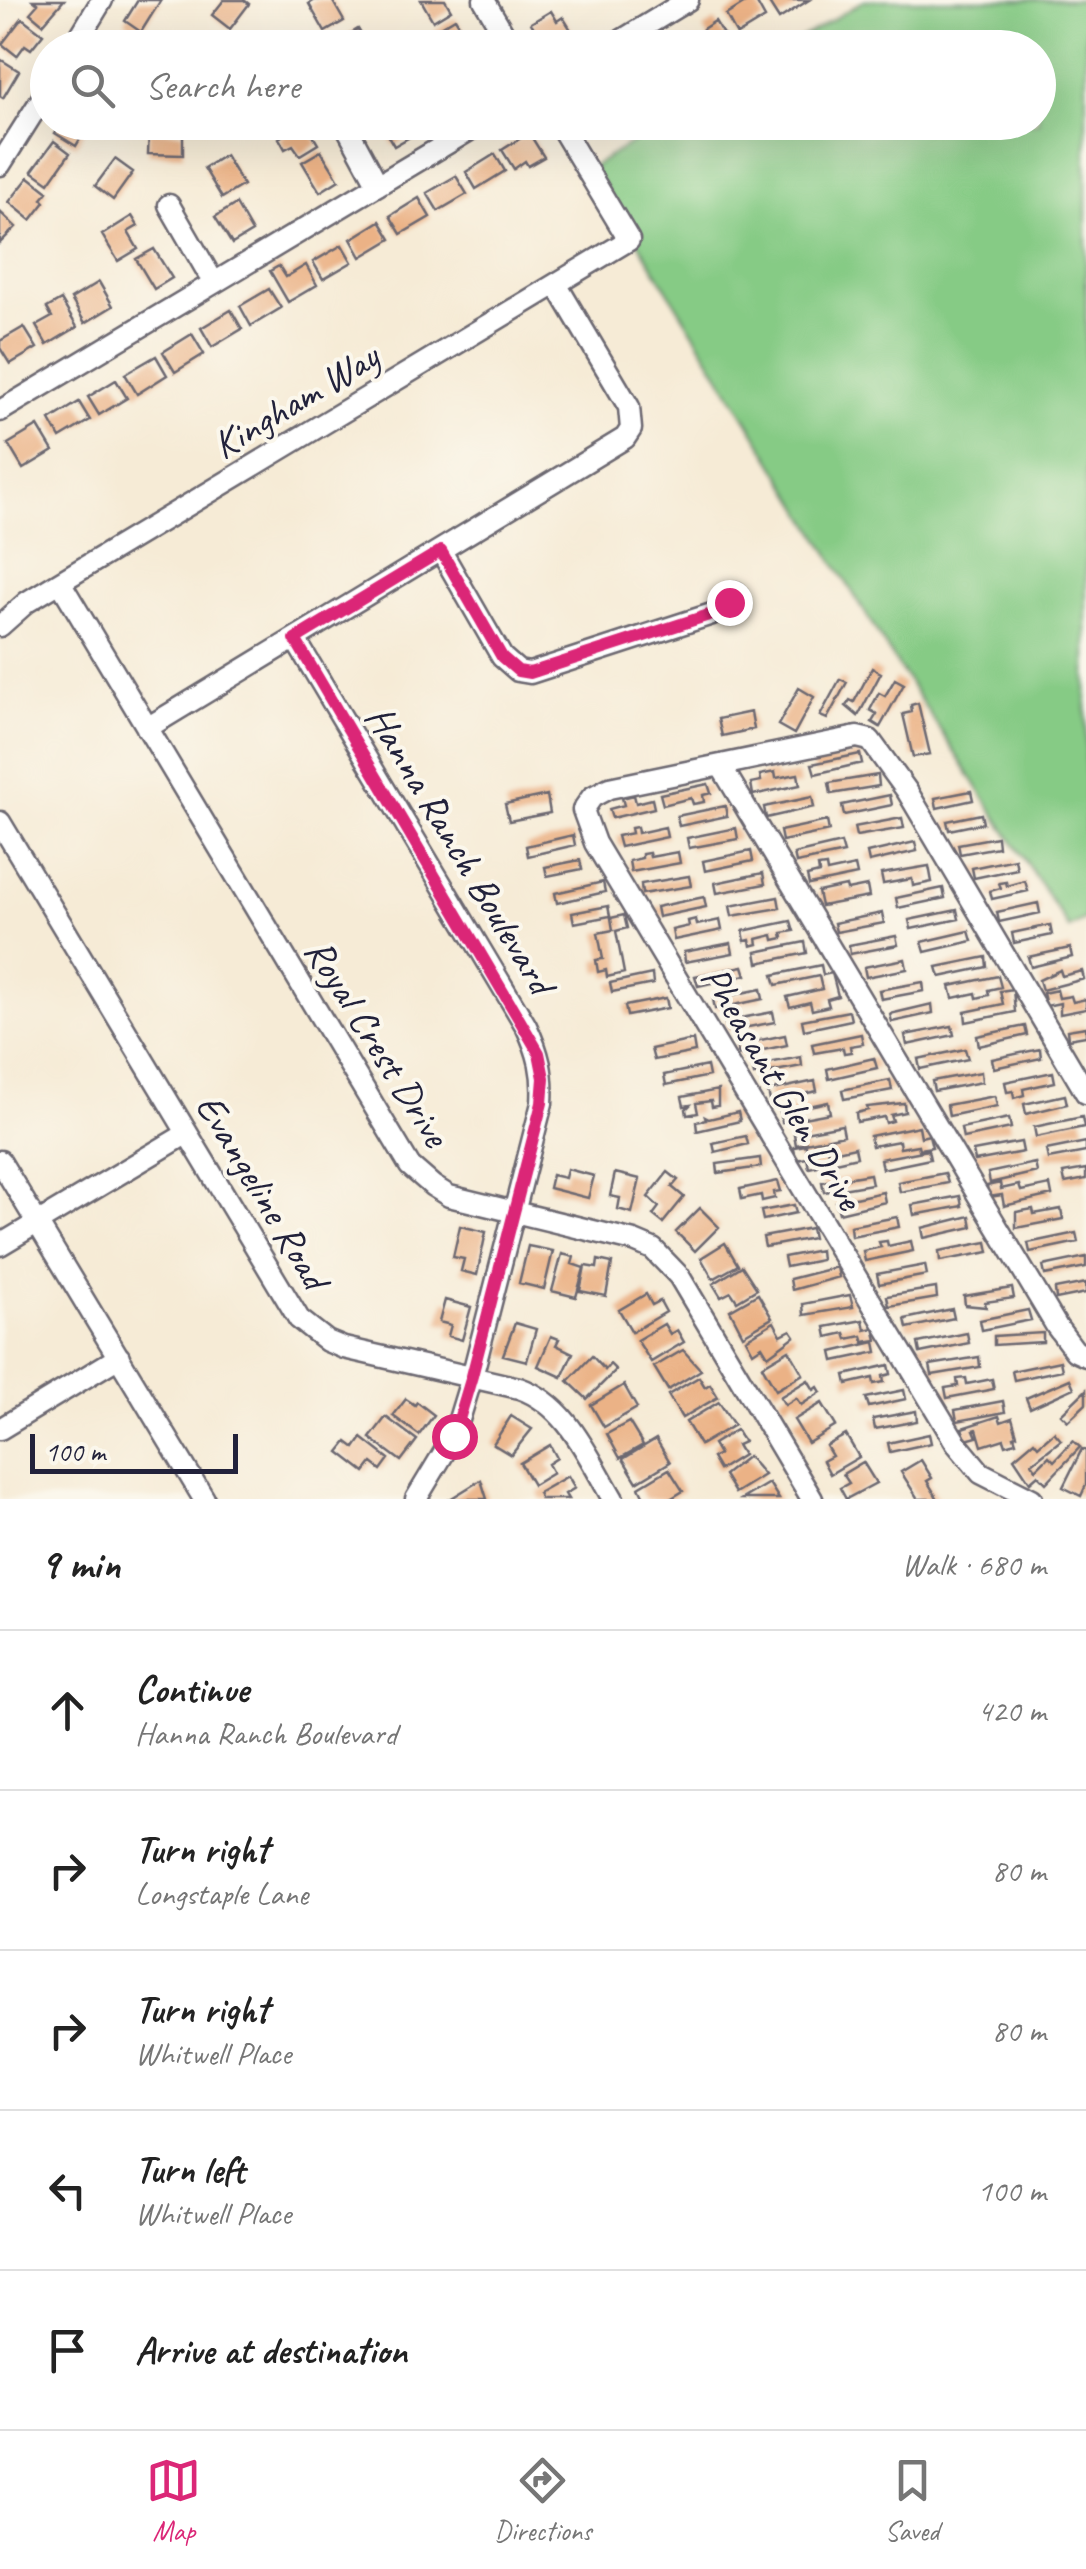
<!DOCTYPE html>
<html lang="en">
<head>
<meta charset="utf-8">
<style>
	body { margin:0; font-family:Caveat,sans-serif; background:#f6f6f6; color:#222 }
	.scale { position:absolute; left:30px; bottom:25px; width:208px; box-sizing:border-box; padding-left:10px; border:5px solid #22223b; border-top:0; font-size:28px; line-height:35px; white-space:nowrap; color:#22223b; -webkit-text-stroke:8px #fbf7ec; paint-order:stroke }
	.stop { position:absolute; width:30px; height:30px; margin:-22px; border:8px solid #db2777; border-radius:50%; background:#fff }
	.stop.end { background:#db2777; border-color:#fff; box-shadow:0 2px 10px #0008 }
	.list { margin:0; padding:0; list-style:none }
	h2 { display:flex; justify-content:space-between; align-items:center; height:130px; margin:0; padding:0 40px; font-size:42px }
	h2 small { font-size:32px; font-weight:400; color:#767676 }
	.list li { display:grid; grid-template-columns:65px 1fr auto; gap:30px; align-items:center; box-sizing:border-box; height:160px; padding:0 40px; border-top:2px solid #e0e0e0 }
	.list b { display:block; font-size:38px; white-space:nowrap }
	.list p { margin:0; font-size:32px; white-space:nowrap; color:#767676 }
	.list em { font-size:32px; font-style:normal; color:#767676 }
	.icon { flex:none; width:55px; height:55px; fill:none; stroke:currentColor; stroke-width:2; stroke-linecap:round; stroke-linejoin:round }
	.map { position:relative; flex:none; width:1086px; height:1499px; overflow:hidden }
	.search { position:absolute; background:#fff; box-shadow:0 10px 40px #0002; left:30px; right:30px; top:30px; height:110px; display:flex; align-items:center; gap:25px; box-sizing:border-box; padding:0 35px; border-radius:55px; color:#767676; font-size:38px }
	.sheet { height:930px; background:#fff }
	nav { display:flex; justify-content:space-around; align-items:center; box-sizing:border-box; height:140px; border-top:2px solid #e0e0e0; background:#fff; font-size:28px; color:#767676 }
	nav a { display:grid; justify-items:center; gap:5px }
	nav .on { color:#db2777 }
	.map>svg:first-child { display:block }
	.green { fill:#86cb85; stroke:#547660; stroke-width:2.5 }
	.building { fill:#ebb286 }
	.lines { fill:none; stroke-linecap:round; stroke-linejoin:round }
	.minor-casing { stroke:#6c6871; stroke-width:25 }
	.minor { stroke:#fff; stroke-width:20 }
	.route { stroke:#db2777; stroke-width:12 }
	.labels { text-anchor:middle; stroke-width:8; stroke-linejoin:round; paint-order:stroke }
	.street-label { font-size:40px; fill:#22223b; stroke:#fbf7ec }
</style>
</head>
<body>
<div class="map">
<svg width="1086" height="1499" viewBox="0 0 1086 1499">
	<rect width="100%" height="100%" fill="#fbf7ec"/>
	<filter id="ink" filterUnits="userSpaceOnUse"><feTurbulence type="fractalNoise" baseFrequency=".01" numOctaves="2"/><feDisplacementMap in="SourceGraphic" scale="20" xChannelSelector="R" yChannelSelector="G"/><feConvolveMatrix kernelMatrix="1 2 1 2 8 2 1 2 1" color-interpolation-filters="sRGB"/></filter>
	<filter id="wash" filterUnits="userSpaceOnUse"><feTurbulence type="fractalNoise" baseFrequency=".0048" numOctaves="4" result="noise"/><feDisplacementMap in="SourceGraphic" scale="40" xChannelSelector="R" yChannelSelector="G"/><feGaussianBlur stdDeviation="2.25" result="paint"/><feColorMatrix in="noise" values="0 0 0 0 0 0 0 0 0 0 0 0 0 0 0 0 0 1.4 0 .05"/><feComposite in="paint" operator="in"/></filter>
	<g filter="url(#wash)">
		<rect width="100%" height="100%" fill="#f6ebd6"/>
		<path class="green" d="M865 0H1086V919L1069 928 888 650 592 167 665 123 1038 122V48L788 47Z"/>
		<g id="blocks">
			<path class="building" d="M33 0H64L43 24 30 13 38 4Z
				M138 0H161L141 32 125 21Z
				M224 0H244L249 4 230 29 212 15Z
				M315 0H332L344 21 325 32 309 4Z
				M421 0H445L451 10 433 21Z
				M750 0H755L765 18 737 35 726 15Z
				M767 0H809L779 19Z
				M551 11 557 21 563 17 576 38 559 48H546L531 23Z
				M22 18 43 34 31 49 25 45 17 56 2 44Z
				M455 18 473 48H445L435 30Z
				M715 21 731 48H698L710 41 703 29Z
				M358 29 369 48H334L332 45Z
				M118 33 137 44 135 48H109Z
				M0 59 19 71 3 98 0 96Z
				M62 122H90L76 146 55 133Z
				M285 122H305L318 144 300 155 293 145 285 149 279 138 286 133 281 125Z
				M380 122H409L415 134 394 146Z
				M149 131 183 132V155L148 154Z
				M529 133 544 157 528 166 525 161 514 169 502 150Z
				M54 141 70 153 49 183 32 171Z
				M321 151 339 180 320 192 302 162Z
				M495 154 505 171 476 189 466 172Z
				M225 155 243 185 222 198 204 168Z
				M115 159 133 172 113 200 95 186Z
				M456 176 467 194 438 211 427 193Z
				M29 177 48 192 42 199 45 202 31 220 9 202Z
				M419 198 430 217 401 234 390 216Z
				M236 204 252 232 232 244 215 217Z
				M0 212 16 227 0 243Z
				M132 216 138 226 128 232 138 249 118 261 102 235Z
				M380 221 391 239 361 257 351 239Z
				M342 245 352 262 323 279 313 262Z
				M154 249 172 278 154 289 136 259Z
				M306 265 317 285 288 302 270 271 279 266 286 277Z
				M99 282 113 306 85 323 71 299Z
				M269 289 281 308 251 326 240 306Z
				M61 300 77 327 47 345 36 326 52 317 47 308Z
				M231 310 242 329 212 347 201 328Z
				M24 327 37 348 10 364 0 348V341Z
				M192 334 204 354 175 372 163 352Z
				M156 356 167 375 137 394 125 374Z
				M116 380 127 398 99 415 88 397Z
				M79 402 90 420 60 438 50 420Z
				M38 426 53 451 23 469 8 444Z
				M872 668 881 673 858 716 846 706 850 700 854 702Z
				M840 679 847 682 827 719 820 716Z
				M895 679 904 684 880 727 872 722 877 714 870 710 879 693 885 696Z
				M799 688 814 697 794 734 778 725Z
				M918 703 930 754 913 757 903 714 912 712 911 705Z
				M751 712 754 729 722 736 718 719Z
				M860 754 862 763 815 774 812 764Z
				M775 772 776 778 798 774 800 785 753 795 751 783 761 781 760 775Z
				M878 775 879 786 831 794 829 783Z
				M708 784 711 793 703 795 704 802 693 804 691 798 663 805 660 794Z
				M971 791 973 800 937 808 935 798Z
				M547 795 550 813 509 821 505 804Z
				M634 795 636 803 652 799 654 808 612 818 609 809 624 805 622 798Z
				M890 795 892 805 844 815 842 805Z
				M812 797 814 807 766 818 764 807Z
				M725 806 727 816 679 826 677 816Z
				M981 814 983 823 949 830 947 821Z
				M902 818 904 828 856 836 854 827Z
				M827 821 829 831 782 841 780 831Z
				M637 827 638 833 665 827 667 837 620 847 617 836 632 833 631 828Z
				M736 828 738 839 689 848 687 838Z
				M573 835 575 845 528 856 526 846Z
				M997 837 998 847 960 854 958 844Z
				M915 842 917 851 869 862 867 853Z
				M841 843 844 853 796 863 794 854Z
				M751 851 753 861 705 871 703 861Z
				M678 852 680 863 631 872 629 861 642 858V854L649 853 650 857Z
				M1015 859 1017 869 974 878 972 868Z
				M580 860 582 869 547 876 545 867Z
				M826 866 827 872 855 866 857 875 809 885 807 876 819 873 818 867Z
				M929 866 932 882 913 886 912 879 883 884 881 874Z
				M763 873 765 884 717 893 715 883Z
				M689 876 691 886 642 894 641 884Z
				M1025 881 1028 891 992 899 990 891 1001 888 999 883 1006 882 1007 886Z
				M603 882 605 892 557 903 555 893Z
				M846 886 847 890 867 886 869 897 821 906 818 892Z
				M943 888 945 898 898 908 896 898Z
				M704 897 706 907 658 917 656 907Z
				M778 897 780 908 732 916 730 906Z
				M1038 903 1040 913 999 922 997 912Z
				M608 906 610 916 574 923 572 913Z
				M957 910 959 919 911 929 909 920Z
				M882 913 884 923 836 932 834 923Z
				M624 915 627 928 616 931 624 973 607 977 606 970 598 972 596 960 603 959 598 933 613 930 611 918Z
				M696 919 697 925 720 920 722 930 674 940 672 930 689 926 688 921Z
				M791 921 794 931 782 933 783 938 774 940 773 935 757 939 758 944 751 946 750 940 745 941 743 931Z
				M1050 925 1052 935 1014 943 1012 933Z
				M969 931 972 941 925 952 922 942Z
				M896 936 898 945 850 954 849 945Z
				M805 942 807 953 758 963 756 952Z
				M731 943 733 953 685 962 684 952Z
				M1070 948 1072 957 1031 967 1028 957Z
				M986 957 987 967 940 977 937 967Z
				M905 959 907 969 866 977 864 967Z
				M821 965 823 975 832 973 838 996 827 999 829 1006 812 1010 810 1002 790 1007 787 997 822 989 819 976 776 985 773 975Z
				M743 966 746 975 698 986 695 976Z
				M1060 970 1062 976 1082 971 1084 979 1042 990 1039 980Z
				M652 974 653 984 612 992 610 983Z
				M998 976 1001 987 988 990 989 995 977 998 976 993 953 998 950 986Z
				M923 982 924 991 881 999 879 990Z
				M761 989 763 999 715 1009 713 999Z
				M1013 989 1015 1012 966 1022 965 1012 1003 1004 1000 991Z
				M1057 990 1059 998 1071 996 1073 1002 1086 999V1009L1060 1014V1003L1046 1006 1043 993Z
				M666 998 668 1008 627 1016 625 1006Z
				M932 1004 933 1013 892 1022 890 1014Z
				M849 1011 851 1020 804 1030 802 1020Z
				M773 1012 775 1022 727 1031 725 1021Z
				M952 1026 954 1035 907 1045 905 1035Z
				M1025 1026 1027 1035 979 1046 977 1036Z
				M1086 1027V1036L1068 1039 1067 1030Z
				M861 1034 863 1044 850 1046 851 1052 844 1053 843 1048 814 1053 812 1044Z
				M785 1035 787 1045 739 1055 736 1045Z
				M693 1040 695 1052 654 1060 651 1049Z
				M965 1049 968 1059 920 1069 918 1059Z
				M1040 1049 1041 1058 994 1068 992 1059Z
				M801 1057 802 1066 754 1075 752 1066Z
				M874 1058 877 1068 829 1079 827 1069Z
				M707 1066 709 1076 666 1085 664 1075Z
				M981 1072 982 1082 934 1091 932 1081Z
				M1053 1072 1055 1082 1023 1089 1024 1095 1014 1098 1013 1091 1007 1092 1005 1082Z
				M890 1080 892 1090 844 1099 842 1090Z
				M815 1081 817 1091 770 1101 768 1091Z
				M718 1090V1106L712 1107 711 1101 696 1103 698 1113 687 1115 686 1109 690 1105 684 1106 682 1097Z
				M1065 1095 1067 1104 1026 1114 1024 1104Z
				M995 1096 997 1106 949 1116 947 1105Z
				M828 1102 830 1113 782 1122 780 1112Z
				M904 1103 905 1112 891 1115 893 1121 886 1123 884 1117 857 1122 856 1113 868 1110 867 1107Z
				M738 1112 740 1121 697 1131 696 1122 706 1120 705 1117 709 1119Z
				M1082 1117 1084 1127 1036 1137 1034 1127Z
				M1009 1118 1011 1128 963 1138 961 1128Z
				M842 1125 844 1135 796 1145 794 1134Z
				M919 1126 921 1137 929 1135 932 1147 919 1149 918 1145 900 1148 899 1141 872 1146 870 1136Z
				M746 1136 748 1144 715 1152 713 1143Z
				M1021 1142 1023 1152 975 1161 973 1151Z
				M1086 1142V1152L1048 1159 1046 1150Z
				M806 1145 807 1152 827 1147 828 1153 855 1147 857 1157 809 1168 807 1158 796 1160 794 1147Z
				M928 1150 930 1159 882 1169 880 1159Z
				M760 1158 761 1167 718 1173 717 1164Z
				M1035 1163 1037 1172 990 1183 988 1173Z
				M567 1169 594 1176 588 1198 549 1188 552 1175 565 1178Z
				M1086 1169V1179L1065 1183 1063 1173Z
				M668 1172 678 1180 672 1187 684 1197 663 1223 653 1215 659 1207 648 1197Z
				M615 1173 640 1179 632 1213 618 1209 620 1198 610 1196Z
				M945 1173 948 1183 900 1192 898 1182Z
				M870 1174 872 1184 824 1192 822 1182Z
				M778 1181 781 1191 774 1192 775 1198 762 1201 761 1195 742 1199 740 1189Z
				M1000 1183 1001 1189 1019 1185 1021 1191 1050 1185 1052 1195 1004 1206 1002 1195 989 1197 987 1186Z
				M883 1192 885 1202 839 1213 836 1202Z
				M960 1196 962 1206 914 1215 912 1205Z
				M794 1205 796 1213 763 1220 761 1211Z
				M700 1208 719 1227 695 1251 676 1232Z
				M1033 1209 1034 1214 1061 1209 1063 1219 1016 1228V1212Z
				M970 1216 972 1227 924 1238 922 1228Z
				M897 1217 899 1227 851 1236 850 1226Z
				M460 1226 486 1232 477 1275 461 1271 464 1259 453 1257Z
				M811 1228 813 1238 765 1247 763 1237Z
				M1076 1233 1078 1242 1030 1252 1028 1243Z
				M887 1241 888 1246 911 1241 913 1251 865 1261 863 1251 881 1247 879 1242Z
				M987 1242 989 1252 940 1261 939 1251Z
				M725 1243 738 1265 713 1279 701 1258Z
				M528 1246 553 1251 544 1289 519 1283Z
				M820 1250 821 1260 786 1267 784 1257Z
				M562 1254 574 1257 572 1264 584 1268 576 1297 552 1291Z
				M1086 1257V1267L1045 1275 1043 1266Z
				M598 1260 612 1263 606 1296 580 1291 585 1266 597 1268Z
				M925 1265 927 1275 879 1284 877 1274Z
				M742 1266 757 1289 737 1301 731 1292 721 1297 713 1284Z
				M837 1267 839 1277 792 1290 790 1279Z
				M1086 1283V1293L1056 1299 1055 1289Z
				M936 1288 937 1298 889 1306 887 1296Z
				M1012 1288 1014 1298 985 1302 986 1307 965 1305 964 1296Z
				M646 1294 652 1305 660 1301 666 1312 632 1332 619 1310Z
				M758 1294 772 1318 743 1335 730 1310Z
				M850 1295 853 1307 804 1315 803 1304Z
				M445 1300 471 1307 462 1340 448 1336 451 1325 439 1322Z
				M952 1309 954 1318 907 1328 905 1319Z
				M1028 1310 1031 1320 982 1330 980 1320Z
				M863 1320 865 1330 874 1328 877 1340 864 1342 862 1336 847 1339 845 1333 827 1337 825 1327Z
				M774 1322 781 1335 791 1330 795 1336 768 1356 762 1346 753 1352 746 1339Z
				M515 1323 536 1329 527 1361 503 1355Z
				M664 1324 670 1334 677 1330 684 1342 651 1362 637 1340Z
				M967 1333 969 1343 920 1353 918 1343Z
				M1043 1333V1342L994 1345V1336Z
				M551 1336 559 1339 556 1345 573 1353 562 1377 538 1366Z
				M875 1342 877 1352 834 1361 832 1352Z
				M683 1350 701 1370 668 1390 654 1367Z
				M789 1350 803 1374 776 1390 762 1366Z
				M592 1356 605 1370 610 1364 616 1370 587 1399 568 1381Z
				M979 1357 980 1367 932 1375 930 1365Z
				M1060 1361 1062 1370 1014 1380 1012 1371Z
				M889 1365 891 1374 883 1376 884 1382 874 1384 873 1378 847 1384 845 1375Z
				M699 1377 705 1387 710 1384 718 1397 682 1418 668 1395Z
				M966 1378 967 1384 992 1379 994 1389 947 1398 945 1388 958 1386 957 1379Z
				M1070 1379 1074 1388 1030 1408 1026 1398Z
				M808 1380 814 1390 818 1387 821 1392 801 1405 796 1398 785 1405 780 1397Z
				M624 1385 637 1408 604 1427 591 1405Z
				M904 1390 906 1399 869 1407 866 1398Z
				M1086 1390V1404L1068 1421 1061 1414Z
				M406 1399 415 1405 417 1402 434 1415 419 1435 393 1416Z
				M1003 1401 1005 1412 957 1421 955 1410Z
				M719 1402 734 1425 700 1445 686 1422Z
				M822 1403 836 1426 808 1443 794 1420Z
				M916 1411 917 1421 875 1429 873 1419Z
				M511 1416 532 1429 511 1455 493 1444Z
				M999 1416 1001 1422 1012 1418 1017 1435 1014 1436 1016 1442 1006 1445 1004 1439 982 1446 977 1429 974 1430 977 1437 966 1440 962 1428Z
				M386 1417 417 1440 401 1461 370 1438Z
				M629 1422 643 1445 620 1458 607 1434Z
				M736 1430 744 1442 737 1445 743 1455 719 1470 712 1458 719 1454 713 1444Z
				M1054 1432 1061 1440 1032 1463 1036 1469 1049 1456 1054 1461 1073 1441 1080 1447 1046 1483 1038 1475 1030 1482 1014 1458 1034 1441 1038 1446Z
				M929 1434 931 1443 890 1452 888 1443Z
				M846 1435 859 1457 830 1474 823 1461 832 1456 826 1446Z
				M362 1438 389 1459 381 1470 372 1463 365 1472 339 1452 347 1442 355 1448Z
				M656 1439 670 1462 637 1482 623 1459Z
				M550 1445 557 1458 548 1464 553 1473 533 1485 520 1463Z
				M1082 1449 1086 1451V1485L1081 1496 1063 1487Z
				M748 1456 764 1475 735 1493 724 1475Z
				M921 1460 932 1478 927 1481 938 1499H918L901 1472Z
				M863 1462 876 1483 846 1499 840 1488 849 1483 843 1474Z
				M669 1469 683 1491 670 1499H645L639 1487Z
				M568 1476 575 1488 565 1494 568 1499H541L538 1493Z
				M481 1480 487 1499H450Z
				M769 1483 779 1499H742Z"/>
		</g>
	</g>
	<g filter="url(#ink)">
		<use href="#blocks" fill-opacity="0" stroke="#6c6871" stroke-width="2.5"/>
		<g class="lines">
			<g class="minor-casing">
				<path id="minor" d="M484 0 512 48
					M277 45 292 48
					M73 48 102 0
					M609 48 688 0
					M344 122 378 185
					M0 165 48 89
					M169 205 214 283
					M0 411 483 122
					M441 551 502 657 518 671 530 673 712 614 729 603 736 593
					M60 582 410 1166 433 1186 449 1196 634 1241 653 1249 679 1276 812 1499
					M0 626 27 602 60 582 629 240 558 122
					M295 639 526 1026C539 1053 544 1073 542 1103L472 1377 454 1436 416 1499
					M147 728 625 438 631 429 629 407 556 284
					M721 766 1057 1327 1075 1351 1086 1356
					M0 822 299 1319 327 1341 344 1348 519 1388C568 1405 588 1457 613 1499
					M0 1161 204 1499
					M0 1245 186 1134
					M0 1429 119 1357
					M1032 1499 981 1473 956 1443 595 843 583 810 592 797 609 788 857 737 870 740 907 791 1086 1093"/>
			</g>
			<use href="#minor" class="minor"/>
		</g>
	</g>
	<g class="lines" filter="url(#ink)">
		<path class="route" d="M454 1436 472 1376 542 1103 544 1078 539 1053 295 639 441 551 502 657 518 671 530 673 712 614 729 602"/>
	</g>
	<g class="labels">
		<g class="street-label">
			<text transform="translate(295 400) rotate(-31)" y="14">Kingham Way</text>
			<text transform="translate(461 849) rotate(59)" y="14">Hanna Ranch Boulevard</text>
			<text transform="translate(378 1042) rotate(58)" y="14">Royal Crest Drive</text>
			<text transform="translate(783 1087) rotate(59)" y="14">Pheasant Glen Drive</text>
			<text transform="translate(263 1191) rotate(59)" y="14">Evangeline Road</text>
		</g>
	</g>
</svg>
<div class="scale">100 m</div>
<div class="stop" style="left:454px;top:1436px"></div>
<div class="stop end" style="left:729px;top:602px"></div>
<div class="search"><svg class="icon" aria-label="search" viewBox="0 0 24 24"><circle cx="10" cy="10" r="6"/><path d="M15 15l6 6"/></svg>Search here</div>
</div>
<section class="sheet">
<h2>9 min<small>Walk · 680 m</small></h2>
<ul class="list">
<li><svg class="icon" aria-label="ahead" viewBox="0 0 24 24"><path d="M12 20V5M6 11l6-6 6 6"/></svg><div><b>Continue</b><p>Hanna Ranch Boulevard</p></div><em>420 m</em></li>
<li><svg class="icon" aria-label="right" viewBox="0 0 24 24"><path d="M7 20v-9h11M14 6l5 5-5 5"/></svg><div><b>Turn right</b><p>Longstaple Lane</p></div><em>80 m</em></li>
<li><svg class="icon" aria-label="right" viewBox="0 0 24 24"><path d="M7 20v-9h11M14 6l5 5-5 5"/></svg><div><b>Turn right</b><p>Whitwell Place</p></div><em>80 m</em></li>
<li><svg class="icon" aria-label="left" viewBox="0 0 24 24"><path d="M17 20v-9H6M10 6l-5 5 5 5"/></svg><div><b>Turn left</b><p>Whitwell Place</p></div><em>100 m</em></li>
<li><svg class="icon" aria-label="arrive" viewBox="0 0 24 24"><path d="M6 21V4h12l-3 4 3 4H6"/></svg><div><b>Arrive at destination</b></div></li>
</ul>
</section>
<nav>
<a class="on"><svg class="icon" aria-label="map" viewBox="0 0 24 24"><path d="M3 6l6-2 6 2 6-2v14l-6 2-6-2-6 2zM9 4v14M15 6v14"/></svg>Map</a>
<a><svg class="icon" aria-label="directions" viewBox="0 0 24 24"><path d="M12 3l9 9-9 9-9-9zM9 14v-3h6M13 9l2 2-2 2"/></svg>Directions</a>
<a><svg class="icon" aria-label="saved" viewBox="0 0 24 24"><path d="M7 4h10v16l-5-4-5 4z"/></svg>Saved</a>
</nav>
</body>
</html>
